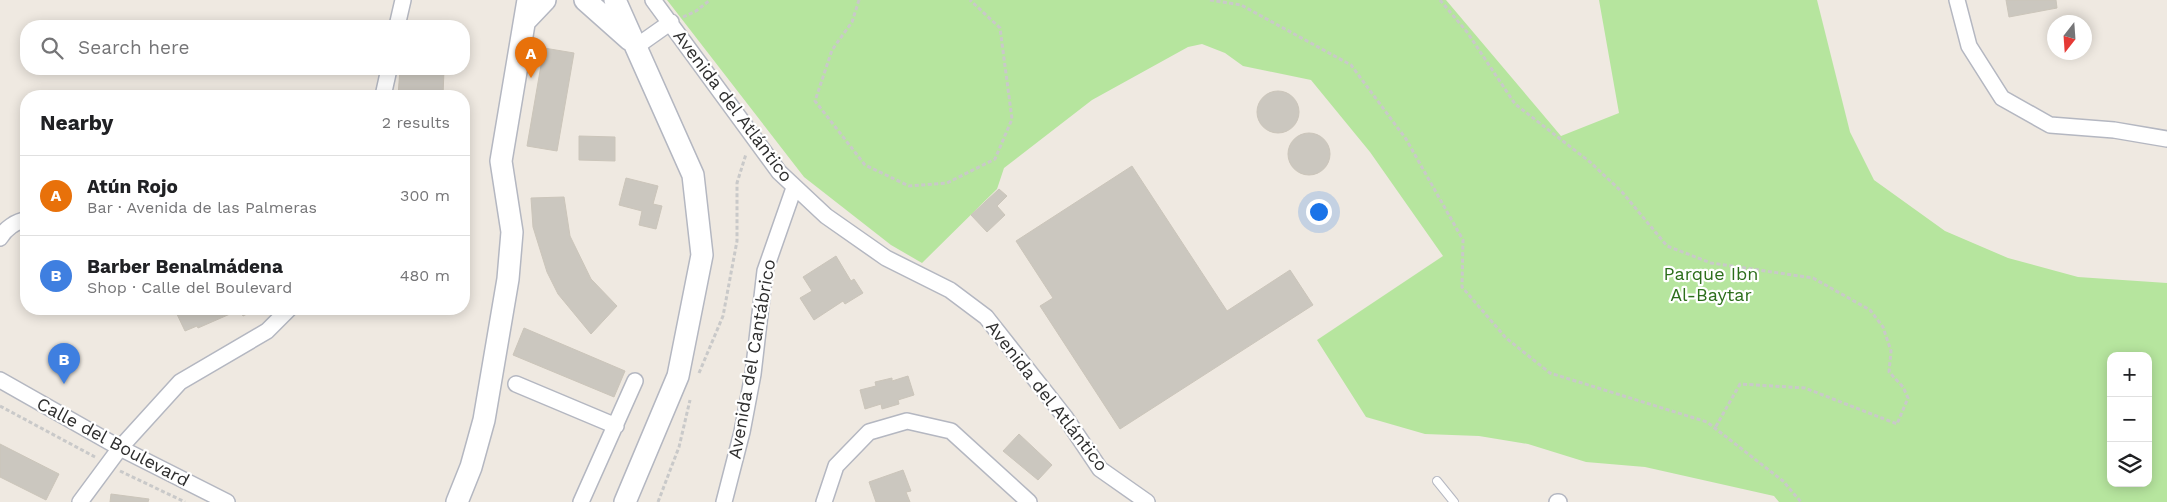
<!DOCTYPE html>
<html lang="en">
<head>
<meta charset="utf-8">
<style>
	body { margin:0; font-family:"Work Sans",sans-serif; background:#f2f2f2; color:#202124 }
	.controls { position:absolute; right:15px; bottom:15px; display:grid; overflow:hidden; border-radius:10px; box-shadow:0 2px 12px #0003 }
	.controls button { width:45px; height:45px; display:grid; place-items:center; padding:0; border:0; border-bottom:1px solid #e0e0e0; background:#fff; color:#202124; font:25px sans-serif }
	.compass { position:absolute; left:2047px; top:15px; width:45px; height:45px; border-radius:50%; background:#fff; box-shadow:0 2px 12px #0003; rotate:197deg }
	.you { position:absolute; left:1318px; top:211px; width:18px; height:18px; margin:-12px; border:4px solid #fff; border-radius:50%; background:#1a73e8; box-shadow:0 0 0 8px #1a73e833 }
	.badge { display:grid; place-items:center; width:32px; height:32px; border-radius:50%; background:#111827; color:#fff; font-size:16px; font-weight:700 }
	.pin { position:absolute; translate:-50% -41px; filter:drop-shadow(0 1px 2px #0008) }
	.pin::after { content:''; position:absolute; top:26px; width:18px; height:15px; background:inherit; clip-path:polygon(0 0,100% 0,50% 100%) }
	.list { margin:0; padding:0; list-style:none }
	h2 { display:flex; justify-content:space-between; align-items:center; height:65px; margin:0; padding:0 20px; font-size:21px }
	h2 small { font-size:16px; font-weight:400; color:#757577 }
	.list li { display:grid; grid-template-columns:32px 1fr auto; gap:15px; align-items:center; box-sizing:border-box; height:80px; padding:0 20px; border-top:1px solid #e0e0e0 }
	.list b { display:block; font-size:19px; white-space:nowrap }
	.list p { margin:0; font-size:16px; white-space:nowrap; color:#757577 }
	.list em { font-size:16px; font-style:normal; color:#757577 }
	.icon { flex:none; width:28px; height:28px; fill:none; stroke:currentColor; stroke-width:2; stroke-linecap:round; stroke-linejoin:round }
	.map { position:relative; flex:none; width:2167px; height:502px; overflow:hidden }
	.search { position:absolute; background:#fff; box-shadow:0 2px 12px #0003; left:20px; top:20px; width:450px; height:55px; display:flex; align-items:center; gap:12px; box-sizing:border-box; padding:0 18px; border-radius:20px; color:#757577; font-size:19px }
	.panel { position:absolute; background:#fff; box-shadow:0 2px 12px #0003; left:20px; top:90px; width:450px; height:225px; border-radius:20px }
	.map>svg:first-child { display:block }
	.green { fill:#b6e59e; fill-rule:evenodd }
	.building { fill:#cbc7bf; stroke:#cbc5ba }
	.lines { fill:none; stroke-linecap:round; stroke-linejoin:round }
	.lane-casing { stroke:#b4b7c1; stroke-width:10 }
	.street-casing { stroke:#b4b7c1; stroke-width:18 }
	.secondary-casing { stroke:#b4b7c1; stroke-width:24 }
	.path { stroke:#c9c9c9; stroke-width:3; stroke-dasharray:4 2.5; stroke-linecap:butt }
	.lane { stroke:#fff; stroke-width:8 }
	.street { stroke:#fff; stroke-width:15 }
	.secondary { stroke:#fff; stroke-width:21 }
	.labels { text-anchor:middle; stroke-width:4.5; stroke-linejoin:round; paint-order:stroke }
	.street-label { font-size:18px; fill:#2e2e2e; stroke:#fff }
	.park-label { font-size:18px; fill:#2c6e1b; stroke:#fff }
</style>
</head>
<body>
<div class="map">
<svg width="2167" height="502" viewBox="0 0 2167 502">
	<rect width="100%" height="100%" fill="#efe9e1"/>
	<path class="green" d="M667 0H1446L1561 136 1619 113 1599 0H1817L1850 132 1874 180 1945 231 2008 258 2078 277 2167 283V502H1779L1774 496 1645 467 1586 462 1528 444 1479 436 1425 434 1366 417 1317 340 1443 256 1370 152 1311 80 1243 66 1225 53 1202 44 1188 47 1092 100 1004 168 997 189 922 263 891 245 804 177ZM2111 356H2148V483H2111Z"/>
	<path class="building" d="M2006 0H2056L2057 8 2009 17Z
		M544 48 574 53 557 151 527 146Z
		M400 69H444L443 96H398Z
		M1257 112a21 21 0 1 1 42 0a21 21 0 1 1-42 0Z
		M1288 154a21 21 0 1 1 42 0a21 21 0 1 1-42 0Z
		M579 136 615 137V161L579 160Z
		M1132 166 1227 311 1290 270 1313 305 1120 429 1040 306 1053 298 1016 241Z
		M626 178 658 186 653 204 662 206 656 229 639 225 642 211 619 205Z
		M999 189 1007 196 997 206 1005 215 987 232 971 215Z
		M564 197 570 236 591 279 617 306 591 334 558 294 547 272 533 227 531 198Z
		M836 256 851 281 854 279 863 293 845 304 843 301 814 320 800 298 812 291 803 277Z
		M178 309H227L230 314 198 328 197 326 185 331 175 310Z
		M239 309H257L243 316Z
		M524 328 625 371 614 397 513 355Z
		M908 376 914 395 898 400 899 404 882 409 881 404 865 409 860 390 876 386 875 382 892 378V381Z
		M1019 434 1052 465 1038 480 1003 451Z
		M0 444 59 474 46 500 0 477Z
		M903 470 911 491 906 492 910 502H876L869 482Z
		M111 494 149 499 148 502H110Z"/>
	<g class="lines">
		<g class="lane-casing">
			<path id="lane" d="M1437 481 1454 502"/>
		</g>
		<g class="street-casing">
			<path id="street" d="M653 0 779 172 826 216 886 258 950 290 986 317 1065 417 1100 469 1147 502
				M1957 0 1969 46 2002 98 2050 125 2114 130 2167 139
				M397 26 403 0
				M637 46 671 22
				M383 96 389 69
				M0 238C5 229 16 221 26 220
				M0 380 120 448 227 502
				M516 384 616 426
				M80 502 120 448 180 382 267 331 289 309
				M581 502 635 381
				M724 502 742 432 753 374 765 271 794 188
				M824 502 836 466 869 432 907 421 951 431 1029 502
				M1557 502H1559"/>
		</g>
		<g class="secondary-casing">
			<path id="secondary" d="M585 0 630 40
				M615 0 693 175 702 255 678 376 625 502
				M526 20 545 0
				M457 502 471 467 484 420 508 279 512 232 501 161 528 0"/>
		</g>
		<path class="path" d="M859 0 852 22 832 50 815 101 865 165 909 186 947 183 995 159 1012 119 1000 28 970 0
			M1210 0 1241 5 1351 65 1406 139 1463 240 1462 287 1506 338 1550 373 1707 422 1783 481 1801 502
			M1440 0 1467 32 1515 104 1590 162 1622 192 1667 246 1711 263 1813 278 1870 310 1883 327 1891 351 1889 372 1903 387 1908 398 1897 424 1805 388 1740 384 1715 428
			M683 17 696 11 710 0
			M699 373 723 316 737 241V183L746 154
			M0 406 95 457
			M120 471 185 502
			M658 502 679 447 690 400"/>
		<use href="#lane" class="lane"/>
		<use href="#street" class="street"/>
		<use href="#secondary" class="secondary"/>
	</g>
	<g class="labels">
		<g class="street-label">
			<text transform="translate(733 106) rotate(53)" y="6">Avenida del Atlántico</text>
			<text transform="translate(752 359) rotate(-80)" y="6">Avenida del Cantábrico</text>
			<text transform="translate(1047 396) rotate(52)" y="6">Avenida del Atlántico</text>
			<text transform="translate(113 442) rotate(28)" y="6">Calle del Boulevard</text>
		</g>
		<g class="park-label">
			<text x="1711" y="280">Parque Ibn<tspan x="1711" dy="21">Al-Baytar</tspan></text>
		</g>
	</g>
</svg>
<div class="controls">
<button>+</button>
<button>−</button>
<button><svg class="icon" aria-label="layers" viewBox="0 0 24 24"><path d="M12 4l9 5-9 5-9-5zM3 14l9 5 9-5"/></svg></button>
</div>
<svg class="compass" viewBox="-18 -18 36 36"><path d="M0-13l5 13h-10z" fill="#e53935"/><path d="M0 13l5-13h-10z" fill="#757577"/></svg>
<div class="you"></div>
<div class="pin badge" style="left:531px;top:78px;background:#e8710a">A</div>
<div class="pin badge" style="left:64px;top:384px;background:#3f7fe0">B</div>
<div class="search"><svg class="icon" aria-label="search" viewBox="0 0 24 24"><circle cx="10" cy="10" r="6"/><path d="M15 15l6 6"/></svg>Search here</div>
<section class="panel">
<h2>Nearby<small>2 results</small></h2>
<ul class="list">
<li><span class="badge" style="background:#e8710a">A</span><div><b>Atún Rojo</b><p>Bar · Avenida de las Palmeras</p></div><em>300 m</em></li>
<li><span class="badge" style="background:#3f7fe0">B</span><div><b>Barber Benalmádena</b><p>Shop · Calle del Boulevard</p></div><em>480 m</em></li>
</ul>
</section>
</div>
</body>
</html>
